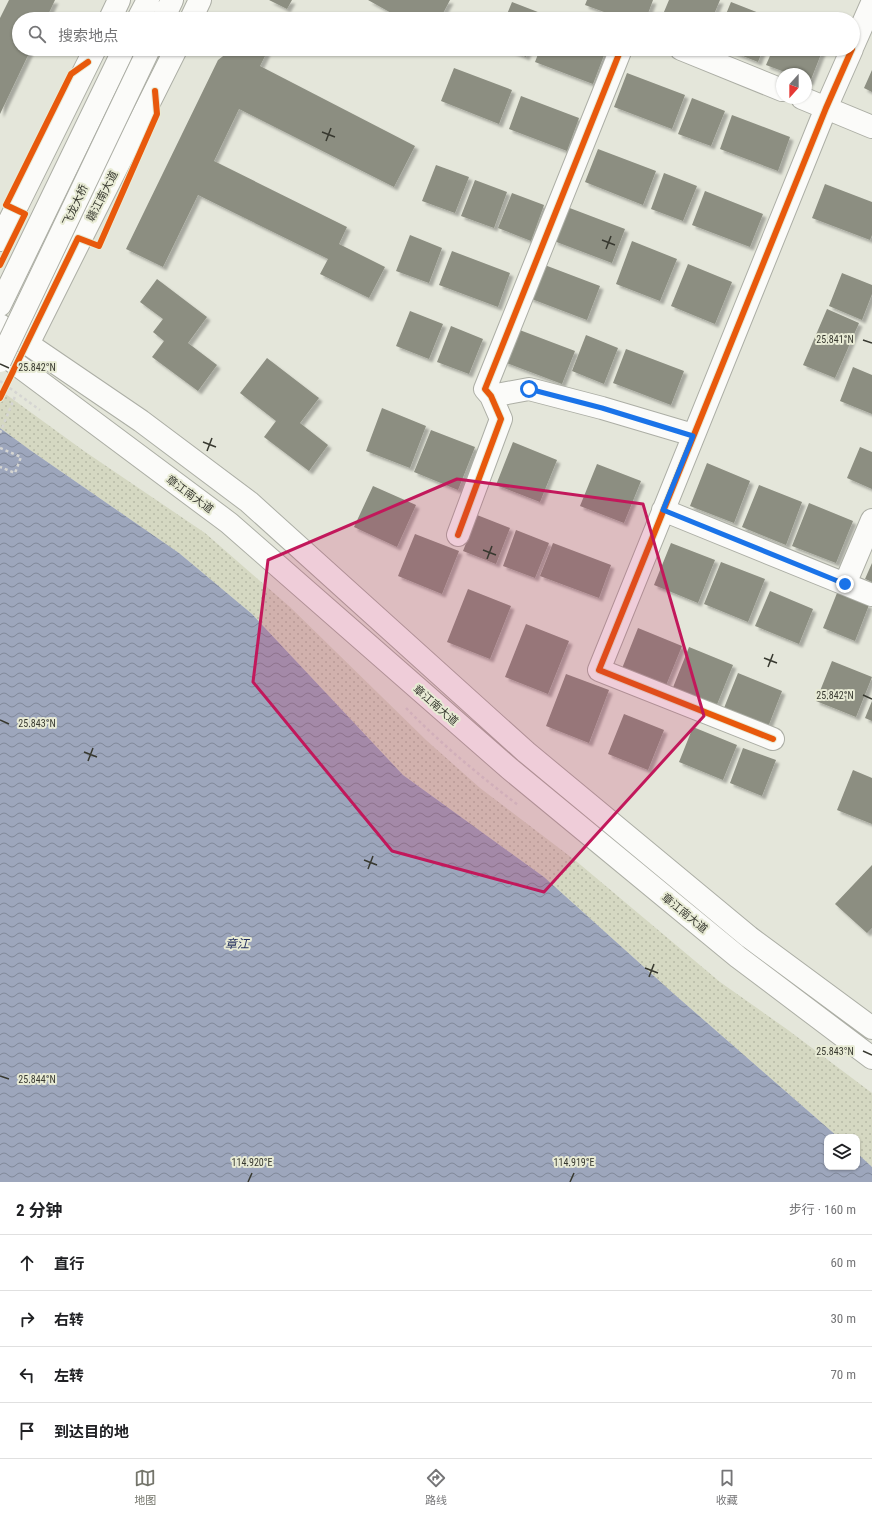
<!DOCTYPE html>
<html lang="zh">
<head>
<meta charset="utf-8">
<style>
	body { margin:0; font-family:"Roboto Condensed","Noto Sans SC",sans-serif; background:#f2f2f2; color:#202124 }
	.controls { position:absolute; right:12px; bottom:12px; display:grid; overflow:hidden; border-radius:8px; box-shadow:0 1px 3px #0004 }
	.controls button { width:36px; height:36px; display:grid; place-items:center; padding:0; border:0; border-bottom:1px solid #e0e0e0; background:#fff; color:#202124; font:20px sans-serif }
	.compass { position:absolute; left:776px; top:68px; width:36px; height:36px; border-radius:50%; background:#fff; box-shadow:0 1px 3px #0004; rotate:201deg }
	.stop { position:absolute; width:12px; height:12px; margin:-9px; border:3px solid #1a73e8; border-radius:50%; background:#fff }
	.stop.end { background:#1a73e8; border-color:#fff; box-shadow:0 1px 4px #0008 }
	.list { margin:0; padding:0; list-style:none }
	h2 { display:flex; justify-content:space-between; align-items:center; height:52px; margin:0; padding:0 16px; font-size:17px }
	h2 small { font-size:13px; font-weight:400; color:#757577 }
	.list li { display:grid; grid-template-columns:26px 1fr auto; gap:12px; align-items:center; box-sizing:border-box; height:56px; padding:0 16px; border-top:1px solid #e0e0e0 }
	.list b { display:block; font-size:15px; white-space:nowrap }
	.list em { font-size:13px; font-style:normal; color:#757577 }
	.icon { flex:none; width:22px; height:22px; fill:none; stroke:currentColor; stroke-width:2; stroke-linecap:round; stroke-linejoin:round }
	.map { position:relative; flex:none; width:872px; height:1182px; overflow:hidden }
	.search { position:absolute; background:#fff; box-shadow:0 1px 3px #0004; left:12px; right:12px; top:12px; height:44px; display:flex; align-items:center; gap:10px; box-sizing:border-box; padding:0 14px; border-radius:22px; color:#757577; font-size:15px }
	.sheet { height:276px; background:#fff }
	nav { display:flex; justify-content:space-around; align-items:center; box-sizing:border-box; height:56px; border-top:1px solid #e0e0e0; background:#fff; font-size:11px; color:#757577 }
	nav a { display:grid; justify-items:center; gap:2px }
	nav .on { color:#74756b }
	.map>svg:first-child { display:block }
	.park { fill:url(#park-dots) }
	.water { fill:url(#water-waves) }
	.building { fill:#8c8e81; filter:url(#shadow) }
	.lines { fill:none; stroke-linecap:round; stroke-linejoin:round }
	.street-casing { stroke:#acaea5; stroke-width:24 }
	.secondary-casing { stroke:#acaea5; stroke-width:24 }
	.primary-casing { stroke:#acaea5; stroke-width:24 }
	.path { stroke:#d5d5d2; stroke-width:2.5; stroke-dasharray:3 3; stroke-linecap:butt }
	.street { stroke:#fbfbf9; stroke-width:22 }
	.secondary { stroke:#fbfbf9; stroke-width:22 }
	.primary { stroke:#fbfbf9; stroke-width:22 }
	.primary-bridge-casing { stroke:#acaea5; stroke-width:24; stroke-linecap:butt }
	.primary-bridge { stroke:#fbfbf9; stroke-width:22 }
	.cycleway-casing { stroke:#e8ebd5; stroke-width:8 }
	.cycleway { stroke:#e8590c; stroke-width:6 }
	.route { stroke:#1a73e8; stroke-width:5 }
	.marked { fill:#c2185b; fill-opacity:0.2; stroke:#c2185b; stroke-width:3; stroke-linejoin:round }
	.ticks { fill:none; stroke:#37382f; stroke-width:1.5 }
	.labels { text-anchor:middle; stroke-width:4; stroke-linejoin:round; paint-order:stroke }
	.street-label { font-size:11px; fill:#37382f; stroke:#e8ebd5 }
	.water-label { font-size:12px; font-style:italic; fill:#1e2a5a; stroke:#e8ebd5 }
	.ticks-label { font-size:10px; text-anchor:middle; fill:#37382f; stroke:#e8ebd5; stroke-width:4; stroke-linejoin:round; paint-order:stroke }
</style>
</head>
<body>
<div class="map">
<svg width="872" height="1182" viewBox="0 0 872 1182">
	<defs>
		<pattern id="park-dots" width="8" height="8" patternUnits="userSpaceOnUse"><rect width="8" height="8" fill="#d5d8c2"/><path d="M2 2h.1M6 6h.1" fill="none" stroke="#b7baa7" stroke-width="1.8" stroke-linecap="round"/></pattern>
		<pattern id="water-waves" width="16" height="10" patternUnits="userSpaceOnUse"><rect width="16" height="10" fill="#9da6bc"/><path d="M0 5q4-4 8 0t8 0" fill="none" stroke="#818899"/></pattern>
		<filter id="shadow"><feDropShadow dx="3.5" dy="3.5" stdDeviation="1" flood-color="#0004"/></filter>
	</defs>
	<rect width="100%" height="100%" fill="#e4e6da"/>
	<path class="park" d="M0 390 84 451 205 533 290 607 426 740 480 788 576 861 720 982 788 1030 872 1093V1167L857 1153V1137H838L674 994 544 877 403 775 252 614 179 553 30 450 0 428Z"/>
	<path class="water" d="M0 428 30 450 179 553 252 614 403 775 544 877 674 994 838 1137H827V1167H857V1153L872 1167V1182H0Z"/>
	<path class="building" d="M9 0H55L46 19H19V49H31L0 114V18Z
		M269 0H292L287 9Z
		M368 0H450L440 19H402Z
		M587 0H653L646 19H623L585 5Z
		M669 0H720L712 19H661Z
		M512 2 543 14 541 19H505Z
		M731 2 759 13 773 19H724Z
		M232 49H261L267 52 260 66 415 146 394 187 239 109 214 161 347 227 339 244 385 267 369 298 320 274 328 259 198 195 163 267 126 249 218 60Z
		M507 49H529L526 57Z
		M540 49H603L606 50 593 84 535 62Z
		M725 49H763L758 62Z
		M773 49H823L810 82 806 80V74H790L766 65Z
		M454 68 512 90 499 124 441 101Z
		M872 70V92L864 88Z
		M627 73 685 95 672 129 614 107Z
		M521 96 579 118 567 151 509 129Z
		M692 98 725 111 711 146 678 134Z
		M732 115 790 137 778 171 720 149Z
		M598 149 656 171 643 205 585 182Z
		M436 165 469 177 455 213 422 201Z
		M664 173 697 186 683 221 651 209Z
		M475 180 507 192 494 228 461 216Z
		M825 184 872 202V235L870 240 812 218Z
		M705 191 763 214 750 247 692 225Z
		M512 193 544 205 531 241 498 228Z
		M567 207 625 229 612 263 554 241Z
		M410 235 442 248 429 283 396 271Z
		M632 241 677 259 660 301 616 284Z
		M452 251 510 273 498 307 439 285Z
		M542 264 600 286 587 320 529 298Z
		M688 264 732 282 715 324 671 306Z
		M842 273 872 285V294L862 320 829 306Z
		M157 279 207 317 188 343 217 365 198 391 152 357 164 341 153 332 163 319 140 302Z
		M827 309 859 323 835 378 803 365Z
		M410 311 443 324 429 359 396 346Z
		M451 326 483 339 469 374 437 362Z
		M517 329 575 351 562 384 504 362Z
		M586 335 618 348 604 384 572 371Z
		M626 349 684 371 671 405 613 383Z
		M267 358 319 398 300 423 328 445 309 471 264 437 276 421 240 393Z
		M853 367 872 375V414L840 401Z
		M382 408 426 426 410 468 366 451Z
		M431 430 475 447 458 490 414 472Z
		M513 442 557 460 540 502 496 485Z
		M860 447 872 452V489L847 478Z
		M707 463 750 481 734 523 690 506Z
		M597 464 641 481 624 523 580 506Z
		M759 485 802 502 786 545 742 527Z
		M373 486 416 505 397 547 354 527Z
		M809 503 853 521 836 563 792 546Z
		M477 515 510 528 496 564 463 551Z
		M516 530 549 543 535 578 503 566Z
		M415 534 459 551 442 594 398 576Z
		M553 543 611 565 599 598 540 576Z
		M671 543 715 560 698 603 654 585Z
		M721 562 765 579 748 622 704 604Z
		M872 563V582L865 579Z
		M468 589 511 606 490 659 447 642Z
		M770 591 813 609 799 644 755 626Z
		M837 593 869 605 855 641 823 628Z
		M526 624 569 641 548 694 505 677Z
		M638 628 682 646 665 688 621 671Z
		M689 647 733 665 716 707 672 690Z
		M832 661 872 677 856 717 816 701Z
		M738 673 782 691 768 727 724 708Z
		M566 674 609 690 589 743 546 726Z
		M872 701V721L865 718Z
		M624 714 664 730 648 770 608 754Z
		M693 727 737 745 723 780 679 762Z
		M743 748 776 760 762 796 730 783Z
		M853 770 872 778V824L837 810Z
		M872 865V928L867 933 835 904Z"/>
	<g class="lines">
		<g class="street-casing">
			<path id="street" d="M853 46 872 3
				M681 49 782 90
				M802 98 872 127
				M491 396 529 389 602 408 693 435
				M663 510 872 595
				M458 535 501 419 491 396 485 389 621 49
				M845 584 872 520
				M773 739 599 670 826 108 852 49"/>
		</g>
		<g class="secondary-casing">
			<path id="secondary" d="M110 19 119 0
				M191 19 200 0
				M0 240 95 49
				M0 325 141 421 249 502 526 752 749 937 872 1028
				M28 344 176 49
				M0 352 229 523 510 769 738 957 872 1058"/>
		</g>
		<g class="primary-casing">
			<path id="primary" d="M138 19 148 0
				M163 19 172 0
				M0 305 124 49"/>
		</g>
		<path class="path" d="M0 381 40 410
			M0 433 16 394
			M0 448 21 457 15 473 0 467
			M406 708C441 744 479 775 518 805"/>
		<use href="#street" class="street"/>
		<use href="#secondary" class="secondary"/>
		<use href="#primary" class="primary"/>
		<g class="primary-bridge-casing">
			<path id="primary-bridge" d="M0 361 149 49"/>
		</g>
		<use href="#primary-bridge" class="primary-bridge"/>
		<g class="cycleway-casing">
			<path id="cycleway" d="M0 265 25 214 6 205 71 74 88 62
				M0 398 78 238 99 246 157 114 155 91
				M458 535 501 419 491 396 485 389 621 49
				M773 739 599 670 826 108 852 49"/>
		</g>
		<use href="#cycleway" class="cycleway"/>
	</g>
	<g class="lines">
		<path class="route" d="M529 389 602 408 693 436 663 510 845 584"/>
	</g>
	<path class="marked" d="M457 479 643 504 704 716 544 892 392 851 253 682 268 560Z"/>
	<path class="ticks" d="M322 132 335 137M326 141 331 128M602 240 615 245M606 249 611 236M863 340 872 343M0 364 9 368M203 442 216 447M207 451 212 438M483 550 496 555M487 559 492 546M764 658 777 663M768 667 773 654M863 695 872 699M0 720 9 724M84 752 97 757M88 761 93 748M364 860 377 865M368 869 373 856M645 968 658 973M649 977 654 964M863 1051 872 1055M0 1076 9 1079M248 1182 252 1173M570 1182 574 1173"/>
	<g class="labels">
		<g class="street-label">
			<text transform="translate(102 196) rotate(-63)" y="4">赣江南大道</text>
			<text transform="translate(75 205) rotate(-65)" y="4">飞龙大桥</text>
			<text transform="translate(190 494) rotate(36)" y="4">章江南大道</text>
			<text transform="translate(436 705) rotate(41)" y="4">章江南大道</text>
			<text transform="translate(685 913) rotate(39)" y="4">章江南大道</text>
		</g>
		<g class="water-label">
			<text x="237" y="948">章江</text>
		</g>
	</g>
	<g class="ticks-label">
		<text x="835" y="343">25.841°N</text>
		<text x="37" y="371">25.842°N</text>
		<text x="835" y="699">25.842°N</text>
		<text x="37" y="727">25.843°N</text>
		<text x="835" y="1055">25.843°N</text>
		<text x="37" y="1083">25.844°N</text>
		<text x="252" y="1166">114.920°E</text>
		<text x="574" y="1166">114.919°E</text>
	</g>
</svg>
<div class="controls">
<button><svg class="icon" aria-label="layers" viewBox="0 0 24 24"><path d="M12 4l9 5-9 5-9-5zM3 14l9 5 9-5"/></svg></button>
</div>
<svg class="compass" viewBox="-18 -18 36 36"><path d="M0-13l5 13h-10z" fill="#e53935"/><path d="M0 13l5-13h-10z" fill="#757577"/></svg>
<div class="stop" style="left:529px;top:389px"></div>
<div class="stop end" style="left:845px;top:584px"></div>
<div class="search"><svg class="icon" aria-label="search" viewBox="0 0 24 24"><circle cx="10" cy="10" r="6"/><path d="M15 15l6 6"/></svg>搜索地点</div>
</div>
<section class="sheet">
<h2>2 分钟<small>步行 · 160 m</small></h2>
<ul class="list">
<li><svg class="icon" aria-label="ahead" viewBox="0 0 24 24"><path d="M12 20V5M6 11l6-6 6 6"/></svg><div><b>直行</b></div><em>60 m</em></li>
<li><svg class="icon" aria-label="right" viewBox="0 0 24 24"><path d="M7 20v-9h11M14 6l5 5-5 5"/></svg><div><b>右转</b></div><em>30 m</em></li>
<li><svg class="icon" aria-label="left" viewBox="0 0 24 24"><path d="M17 20v-9H6M10 6l-5 5 5 5"/></svg><div><b>左转</b></div><em>70 m</em></li>
<li><svg class="icon" aria-label="arrive" viewBox="0 0 24 24"><path d="M6 21V4h12l-3 4 3 4H6"/></svg><div><b>到达目的地</b></div></li>
</ul>
</section>
<nav>
<a class="on"><svg class="icon" aria-label="map" viewBox="0 0 24 24"><path d="M3 6l6-2 6 2 6-2v14l-6 2-6-2-6 2zM9 4v14M15 6v14"/></svg>地图</a>
<a><svg class="icon" aria-label="directions" viewBox="0 0 24 24"><path d="M12 3l9 9-9 9-9-9zM9 14v-3h6M13 9l2 2-2 2"/></svg>路线</a>
<a><svg class="icon" aria-label="saved" viewBox="0 0 24 24"><path d="M7 4h10v16l-5-4-5 4z"/></svg>收藏</a>
</nav>
</body>
</html>
